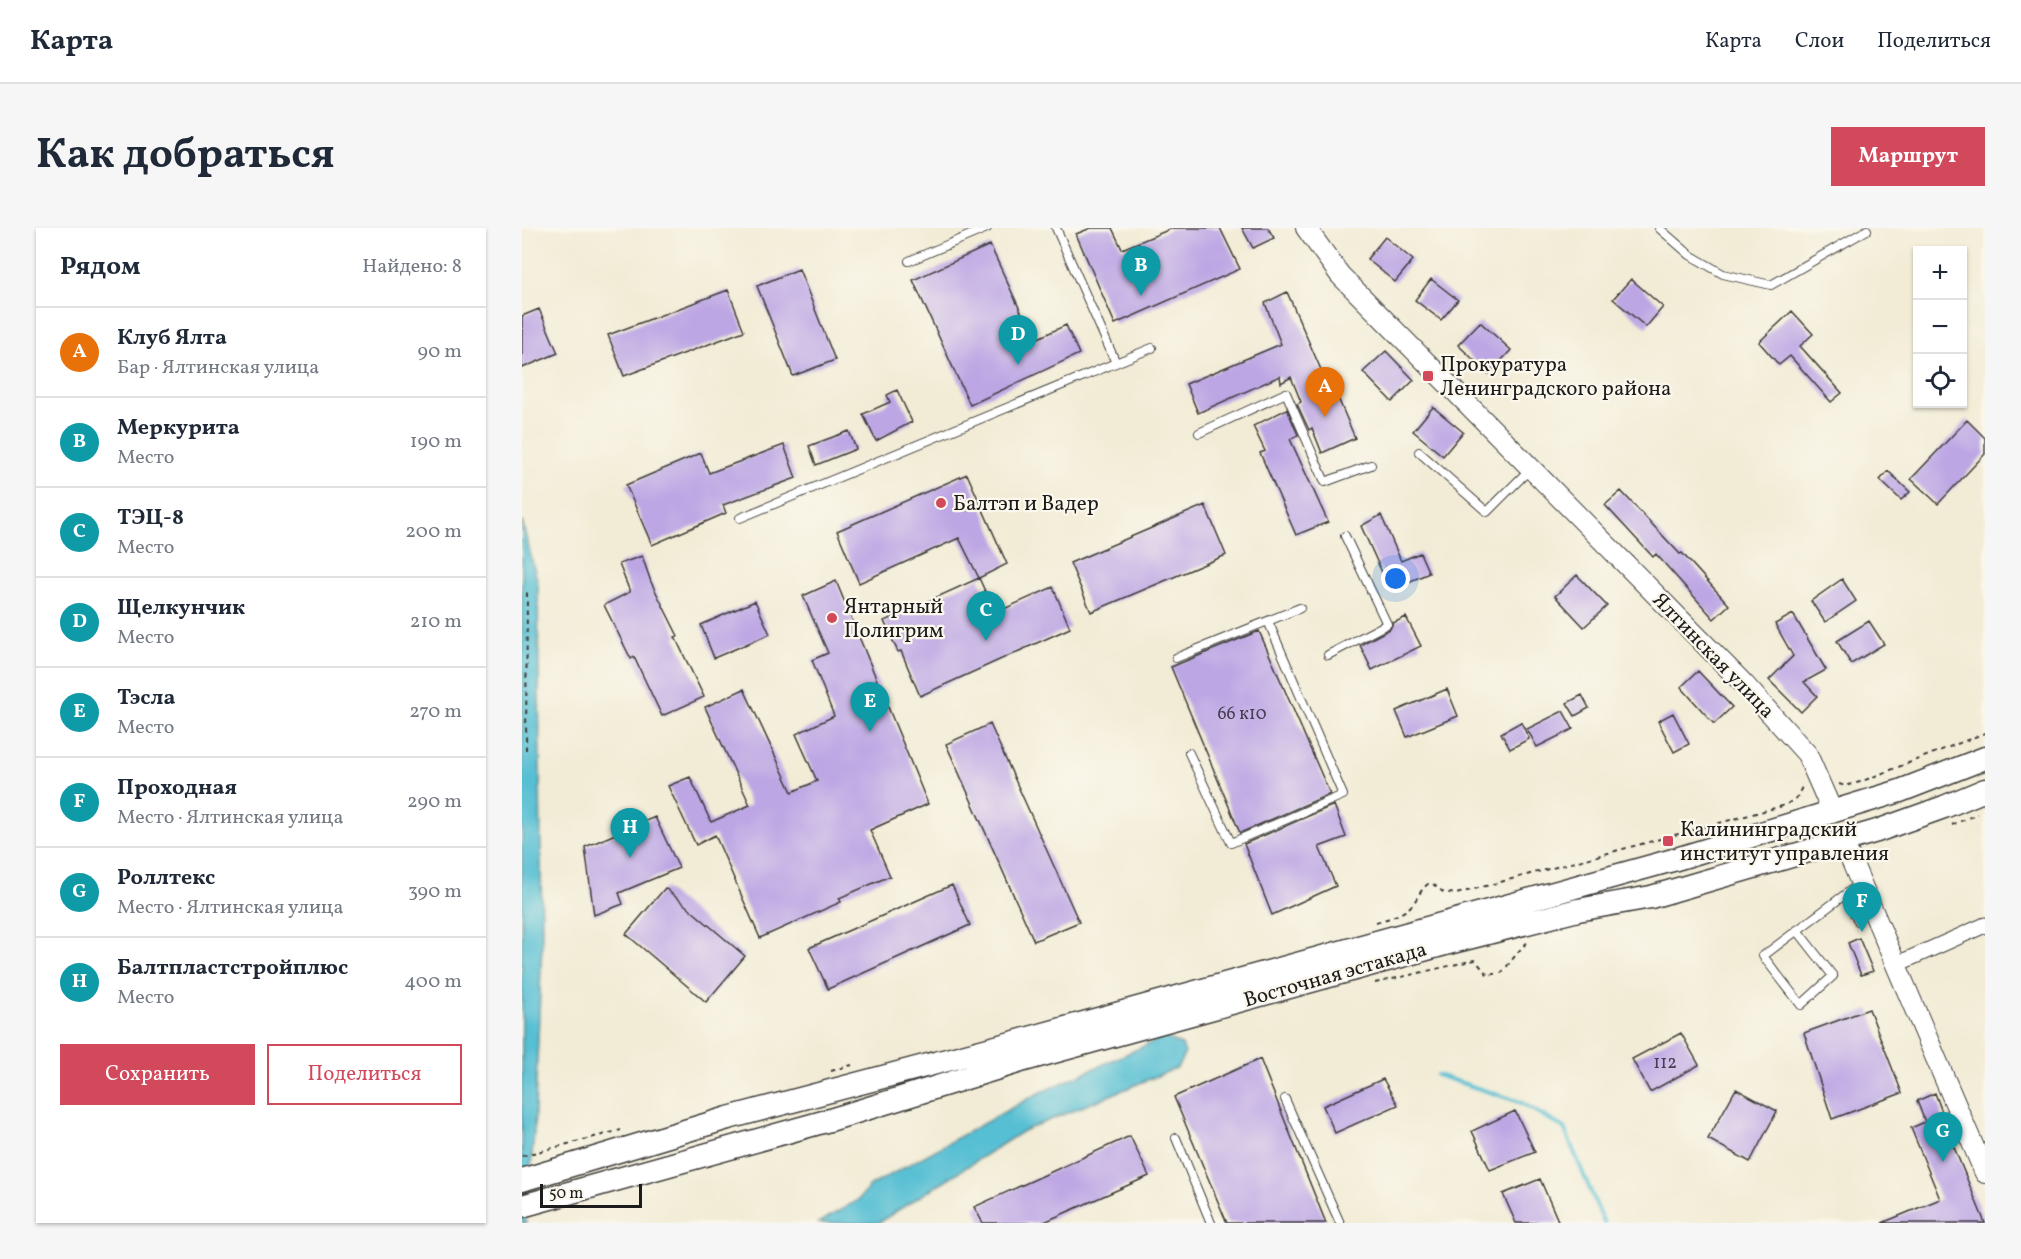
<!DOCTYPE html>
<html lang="ru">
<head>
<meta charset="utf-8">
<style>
	body { margin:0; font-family:Vollkorn,serif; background:#f6f6f7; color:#1f2937 }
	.controls { position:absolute; right:18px; top:18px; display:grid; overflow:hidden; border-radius:0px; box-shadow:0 2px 4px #0004 }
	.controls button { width:54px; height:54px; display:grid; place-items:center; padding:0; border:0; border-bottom:2px solid #e0e1e3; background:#fff; color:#1f2937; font:30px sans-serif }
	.scale { position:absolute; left:18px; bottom:15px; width:102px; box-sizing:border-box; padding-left:6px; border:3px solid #1c1c1c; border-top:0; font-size:16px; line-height:21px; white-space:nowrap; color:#1c1c1c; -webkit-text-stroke:4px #fbf7ec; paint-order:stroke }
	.you { position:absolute; left:874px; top:351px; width:21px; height:21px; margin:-15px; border:4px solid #fff; border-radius:50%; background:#1a73e8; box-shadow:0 0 0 9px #1a73e833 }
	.badge { display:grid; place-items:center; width:39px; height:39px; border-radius:50%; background:#d1495b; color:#fff; font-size:20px; font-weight:700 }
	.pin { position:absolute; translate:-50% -50px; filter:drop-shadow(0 2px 3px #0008) }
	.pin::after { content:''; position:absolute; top:32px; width:21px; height:18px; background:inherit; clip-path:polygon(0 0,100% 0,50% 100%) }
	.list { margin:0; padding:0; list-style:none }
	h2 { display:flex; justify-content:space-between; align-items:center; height:78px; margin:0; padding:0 24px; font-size:26px }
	h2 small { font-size:20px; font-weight:400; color:#747a83 }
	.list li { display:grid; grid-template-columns:39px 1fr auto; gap:18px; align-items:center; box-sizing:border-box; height:90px; padding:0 24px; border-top:2px solid #e0e1e3 }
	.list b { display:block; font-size:22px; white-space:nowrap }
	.list p { margin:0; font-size:20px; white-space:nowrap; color:#747a83 }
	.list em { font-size:20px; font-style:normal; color:#747a83 }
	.actions { display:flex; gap:12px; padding:18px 24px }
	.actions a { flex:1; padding:14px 0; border:2px solid #d1495b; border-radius:0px; text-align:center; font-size:21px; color:#d1495b }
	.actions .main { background:#d1495b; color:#fff }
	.icon { flex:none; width:33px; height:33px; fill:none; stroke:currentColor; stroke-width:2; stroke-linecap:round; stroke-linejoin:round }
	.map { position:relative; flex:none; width:1463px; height:995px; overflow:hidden; border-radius:0px }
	header { display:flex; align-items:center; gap:36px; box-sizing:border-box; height:84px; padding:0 30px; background:#fff; border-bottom:2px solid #e0e1e3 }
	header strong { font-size:28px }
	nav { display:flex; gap:33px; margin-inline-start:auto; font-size:21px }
	.intro { display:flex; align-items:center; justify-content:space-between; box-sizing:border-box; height:144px; padding:0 36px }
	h1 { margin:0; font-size:42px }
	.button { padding:15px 27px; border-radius:0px; background:#d1495b; color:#fff; font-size:21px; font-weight:700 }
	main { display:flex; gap:36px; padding:0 36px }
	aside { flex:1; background:#fff; border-radius:0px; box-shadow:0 2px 4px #0004 }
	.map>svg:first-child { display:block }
	.water { fill:#56bfd3; stroke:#396e78; stroke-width:1.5 }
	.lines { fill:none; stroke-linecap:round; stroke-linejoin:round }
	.stream { stroke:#56bfd3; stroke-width:4 }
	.building { fill:#bca6e4 }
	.service-casing { stroke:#3c3b38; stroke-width:10 }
	.minor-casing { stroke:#3c3b38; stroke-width:17 }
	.tertiary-casing { stroke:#3c3b38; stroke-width:22 }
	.secondary-casing { stroke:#3c3b38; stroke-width:25 }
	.path { stroke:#3c3b38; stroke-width:2; stroke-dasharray:4.5 4.5; stroke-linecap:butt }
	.service { stroke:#fff; stroke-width:8 }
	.minor { stroke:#fff; stroke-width:15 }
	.tertiary { stroke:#fff; stroke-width:20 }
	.secondary { stroke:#fff; stroke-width:22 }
	.poi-dot { fill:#d1495b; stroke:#fbf7ec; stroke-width:2 }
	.labels { text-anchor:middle; stroke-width:4.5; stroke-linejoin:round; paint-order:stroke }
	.number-label { font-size:18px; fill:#443e4e }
	.poi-label { font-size:21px; fill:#1c1c1c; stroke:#fbf7ec; text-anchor:start }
	.street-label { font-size:21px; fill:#1c1c1c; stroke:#fbf7ec }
</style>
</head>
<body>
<header>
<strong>Карта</strong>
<nav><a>Карта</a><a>Слои</a><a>Поделиться</a></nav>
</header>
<div class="intro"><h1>Как добраться</h1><a class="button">Маршрут</a></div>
<main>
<aside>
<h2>Рядом<small>Найдено: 8</small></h2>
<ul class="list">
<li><span class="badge" style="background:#e8710a">A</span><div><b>Клуб Ялта</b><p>Бар · Ялтинская улица</p></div><em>90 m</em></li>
<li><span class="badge" style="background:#0f9aa8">B</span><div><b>Меркурита</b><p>Место</p></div><em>190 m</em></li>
<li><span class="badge" style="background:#0f9aa8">C</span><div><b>ТЭЦ-8</b><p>Место</p></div><em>200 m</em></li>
<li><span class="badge" style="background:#0f9aa8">D</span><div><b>Щелкунчик</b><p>Место</p></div><em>210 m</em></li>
<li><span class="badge" style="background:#0f9aa8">E</span><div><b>Тэсла</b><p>Место</p></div><em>270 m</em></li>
<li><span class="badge" style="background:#0f9aa8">F</span><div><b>Проходная</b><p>Место · Ялтинская улица</p></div><em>290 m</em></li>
<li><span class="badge" style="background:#0f9aa8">G</span><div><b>Роллтекс</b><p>Место · Ялтинская улица</p></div><em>390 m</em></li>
<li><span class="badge" style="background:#0f9aa8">H</span><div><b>Балтпластстройплюс</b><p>Место</p></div><em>400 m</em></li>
</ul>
<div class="actions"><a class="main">Сохранить</a><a>Поделиться</a></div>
</aside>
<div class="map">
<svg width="1463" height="995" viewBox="0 0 1463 995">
	<rect width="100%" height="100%" fill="#fbf7ec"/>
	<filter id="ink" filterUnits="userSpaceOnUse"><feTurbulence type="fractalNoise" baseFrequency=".0167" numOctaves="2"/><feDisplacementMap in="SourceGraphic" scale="12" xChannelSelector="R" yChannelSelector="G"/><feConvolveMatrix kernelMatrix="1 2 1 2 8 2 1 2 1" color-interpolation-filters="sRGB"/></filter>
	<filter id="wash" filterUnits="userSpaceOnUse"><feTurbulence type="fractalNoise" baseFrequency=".008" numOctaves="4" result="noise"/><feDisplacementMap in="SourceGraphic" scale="24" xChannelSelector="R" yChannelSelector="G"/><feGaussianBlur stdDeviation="1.35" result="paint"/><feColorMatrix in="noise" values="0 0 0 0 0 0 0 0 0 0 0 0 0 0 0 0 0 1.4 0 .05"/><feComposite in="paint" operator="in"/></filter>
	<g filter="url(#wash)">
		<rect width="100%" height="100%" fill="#f2ecd6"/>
		<path class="water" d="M0 293 16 356 20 716 12 906 4 995H0Z
			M642 809 660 817 663 825 655 840 501 903 356 995H296L336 972 348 958 513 867Z"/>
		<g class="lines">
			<path class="stream" d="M915 847 998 874 1042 900 1082 995"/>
		</g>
		<g id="blocks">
			<path class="building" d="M569 0H590L600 21 651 0H698L718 41 593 96 554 6Z
				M720 0H746L752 10 731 20Z
				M863 9 891 32 873 54 845 31Z
				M468 17 512 112 544 97 557 126 448 177 391 52Z
				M277 41 313 132 271 148 235 58Z
				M909 51 936 72 919 92 893 72Z
				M1109 51 1141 79 1124 99 1091 71Z
				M206 62 222 103 102 148 86 107Z
				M765 64 804 153 808 151 833 210 800 225 790 200 787 202 775 176 779 174 769 149 759 155 758 148 676 185 664 156 759 116 743 75Z
				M17 81 36 125 0 140V88Z
				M1270 83 1291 106 1278 118 1320 165 1309 174 1268 128 1257 137 1237 114Z
				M958 94 989 122 967 146 936 117Z
				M864 123 892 152 870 174 841 144Z
				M375 162 390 194 354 213 341 186 368 174 365 167Z
				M911 179 941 204 921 228 891 203Z
				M765 181 776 207 768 211 806 294 774 307 738 225 743 223 731 198Z
				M1445 192 1463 210V226L1416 276 1389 251Z
				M327 203 334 221 294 237 287 218Z
				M262 217 274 250 201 277 204 285 130 317 104 257 179 225 187 245Z
				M1366 243 1388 264 1379 272 1358 252Z
				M445 246 485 336 457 350 437 310 337 355 315 303Z
				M1099 263 1158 326 1160 325 1207 377 1192 391 1134 326 1131 329 1083 277Z
				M683 277 704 327 569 384 548 335Z
				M859 287 879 333 898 325 907 345 868 362 839 298Z
				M120 328 129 354 156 408 153 409 182 469 140 488 112 429 109 431 82 377 108 364 97 336Z
				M1055 347 1085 378 1062 399 1033 368Z
				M457 350 473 385 531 359 548 400 398 468 379 423 376 424 362 393Z
				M1320 351 1334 373 1303 394 1289 373Z
				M314 353 406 576 348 602 368 648 317 670 319 674 238 710 193 607 174 617 146 558 168 549 189 594 228 577 183 479 222 461 270 564 295 553 274 506 312 488 290 432 306 425 281 368Z
				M233 373 248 406 192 430 179 397Z
				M1271 386 1304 442 1282 454 1295 468 1279 484 1247 452 1271 428 1253 396Z
				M884 389 899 418 850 442 838 417 868 401 871 395Z
				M1347 393 1362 416 1329 436 1315 413Z
				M737 403 808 566 718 605 649 439Z
				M1176 443 1210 479 1192 496 1159 459Z
				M925 461 936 488 885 509 874 483Z
				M1060 467 1067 480 1053 488 1045 475Z
				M1041 483 1051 501 1015 519 1005 501Z
				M1151 485 1167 516 1152 524 1136 493Z
				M999 494 1007 511 988 521 979 505Z
				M468 496 557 694 512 713 424 516Z
				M812 577 824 609 797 619 814 658 750 687 722 616Z
				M133 589 157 640 97 665 101 676 72 687 63 619Z
				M430 657 448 697 306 761 287 720Z
				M143 660 223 728 184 774 104 706Z
				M1337 710 1351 743 1339 747 1326 715Z
				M1347 781 1380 865 1310 891 1282 805Z
				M1159 805 1177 837 1128 864 1110 831Z
				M738 831 804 995H705L652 869Z
				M861 851 876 877 813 905 801 878Z
				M1214 861 1255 883 1228 934 1186 911Z
				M1413 865 1420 884 1418 885 1463 995H1360L1418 971 1389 900 1403 894 1395 873Z
				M993 883 1013 924 968 942 950 903Z
				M608 908 627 948 520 995H461L452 979Z
				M1018 951 1037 995H994L981 966Z"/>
		</g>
	</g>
	<g filter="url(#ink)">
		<use href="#blocks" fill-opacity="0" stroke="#3c3b38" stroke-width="1.5"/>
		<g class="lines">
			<g class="service-casing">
				<path id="service" d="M534 0 594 135
					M1137 0 1168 27 1201 46 1249 57 1345 2
					M387 33 465 0
					M677 205 764 165 803 254 849 237
					M897 224 965 284 1008 241
					M218 290 630 120
					M806 427 865 396 823 308
					M654 430 778 380
					M667 525 709 615 821 567 746 393
					M1323 667 1336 693
					M1275 702 1311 748 1279 777 1241 728 1337 656
					M763 871 818 995
					M654 910 689 995"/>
			</g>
			<g class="minor-casing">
				<path id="minor" d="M1373 737 1463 697"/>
			</g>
			<g class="tertiary-casing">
				<path id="tertiary" d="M784 0 818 47 1221 455 1285 526 1310 583
					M1321 613 1463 945"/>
			</g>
			<g class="secondary-casing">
				<path id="secondary" d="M0 952 206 890 493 814 1151 632 1378 563 1463 530
					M0 978 308 892 499 833 927 715 1056 682 1129 669 1355 603 1422 579 1463 562"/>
			</g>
			<path class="path" d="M4 522 5 363
				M1317 556 1323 558 1338 554 1463 505
				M1430 597 1455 586
				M854 694C865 691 880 687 889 678 896 671 897 663 906 656H911L921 664 934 666 1264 577 1275 569 1280 559
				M853 755 953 732 966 747 979 745C989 735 995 723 1006 714
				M309 843 330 837
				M0 928 99 902"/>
			<use href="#service" class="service"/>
			<use href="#minor" class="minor"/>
			<use href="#tertiary" class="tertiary"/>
			<use href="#secondary" class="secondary"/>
		</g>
	</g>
	<g class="poi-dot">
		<rect x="900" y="142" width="12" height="12" rx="3"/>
		<circle cx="419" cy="275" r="6"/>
		<circle cx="310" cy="390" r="6"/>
		<rect x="1140" y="607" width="12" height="12" rx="3"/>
	</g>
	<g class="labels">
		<g class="number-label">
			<text x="720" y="491">66 к10</text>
			<text x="1143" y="840">112</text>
		</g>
		<g class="poi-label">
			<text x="918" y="143">Прокуратура<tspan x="918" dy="24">Ленинградского района</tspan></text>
			<text x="431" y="282">Балтэп и Вадер</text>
			<text x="322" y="385">Янтарный<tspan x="322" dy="24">Полигрим</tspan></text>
			<text x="1158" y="608">Калининградский<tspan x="1158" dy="24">институт управления</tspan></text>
		</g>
		<g class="street-label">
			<text transform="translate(1192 427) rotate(46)" y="7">Ялтинская улица</text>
			<text transform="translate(813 746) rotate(-16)" y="7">Восточная эстакада</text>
		</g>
	</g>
</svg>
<div class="controls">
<button>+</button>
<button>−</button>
<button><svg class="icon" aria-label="locate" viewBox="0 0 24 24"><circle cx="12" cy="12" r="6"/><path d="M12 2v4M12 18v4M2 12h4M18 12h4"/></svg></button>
</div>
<div class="scale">50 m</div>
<div class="you"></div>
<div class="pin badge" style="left:803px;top:189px;background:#e8710a">A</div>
<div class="pin badge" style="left:619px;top:68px;background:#0f9aa8">B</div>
<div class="pin badge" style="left:464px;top:413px;background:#0f9aa8">C</div>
<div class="pin badge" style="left:496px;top:137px;background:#0f9aa8">D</div>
<div class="pin badge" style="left:348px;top:504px;background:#0f9aa8">E</div>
<div class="pin badge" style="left:1340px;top:704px;background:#0f9aa8">F</div>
<div class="pin badge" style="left:1421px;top:934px;background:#0f9aa8">G</div>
<div class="pin badge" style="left:108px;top:630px;background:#0f9aa8">H</div>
</div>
</main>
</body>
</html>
